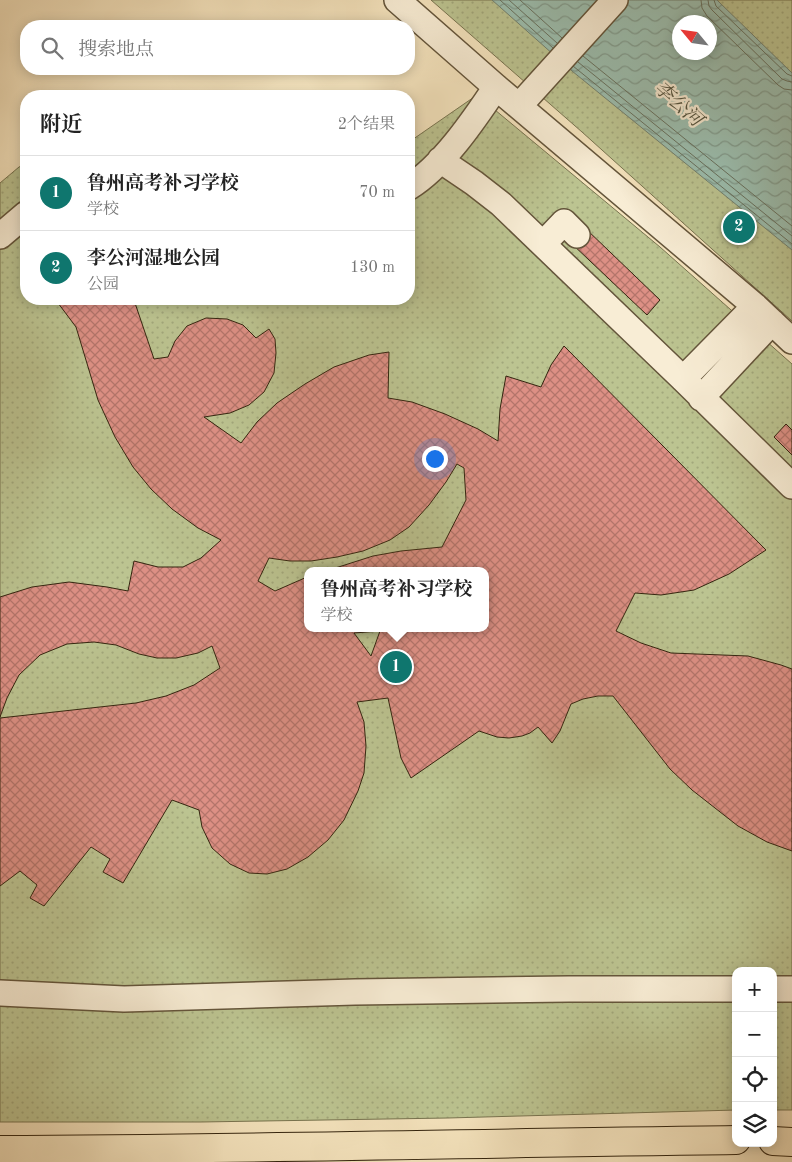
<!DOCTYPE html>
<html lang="zh">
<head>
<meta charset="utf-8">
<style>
	body { margin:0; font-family:"Old Standard TT","Noto Serif SC",serif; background:#f6f6f6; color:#222 }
	.controls { position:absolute; right:15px; bottom:15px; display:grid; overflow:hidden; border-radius:10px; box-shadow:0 2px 12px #0003 }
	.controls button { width:45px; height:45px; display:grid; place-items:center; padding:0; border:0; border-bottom:1px solid #e0e0e0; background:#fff; color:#222; font:25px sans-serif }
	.compass { position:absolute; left:672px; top:15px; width:45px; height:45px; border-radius:50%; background:#fff; box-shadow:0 2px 12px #0003; rotate:299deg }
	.you { position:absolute; left:434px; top:458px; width:18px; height:18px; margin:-12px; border:4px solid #fff; border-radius:50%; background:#1a73e8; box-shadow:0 0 0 8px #1a73e833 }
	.badge { display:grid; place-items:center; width:32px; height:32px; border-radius:50%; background:#0f766e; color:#fff; font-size:16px; font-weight:700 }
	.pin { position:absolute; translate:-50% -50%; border:2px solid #fff; box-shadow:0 1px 5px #0006 }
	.popup { position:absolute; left:304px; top:567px; width:185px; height:65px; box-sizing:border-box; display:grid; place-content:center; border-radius:10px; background:#fff; filter:drop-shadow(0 1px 4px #0005); font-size:16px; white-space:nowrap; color:#767676 }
	.popup b { font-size:19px; color:#222 }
	.popup::after { content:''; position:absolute; left:50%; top:100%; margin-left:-10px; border:10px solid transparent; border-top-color:#fff }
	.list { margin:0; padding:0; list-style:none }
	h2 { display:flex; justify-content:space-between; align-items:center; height:65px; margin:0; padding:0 20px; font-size:21px }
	h2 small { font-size:16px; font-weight:400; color:#767676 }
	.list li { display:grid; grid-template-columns:32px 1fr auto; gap:15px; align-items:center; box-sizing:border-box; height:75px; padding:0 20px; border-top:1px solid #e0e0e0 }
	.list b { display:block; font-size:19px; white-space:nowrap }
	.list p { margin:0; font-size:16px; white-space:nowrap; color:#767676 }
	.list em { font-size:16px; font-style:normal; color:#767676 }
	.icon { flex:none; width:28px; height:28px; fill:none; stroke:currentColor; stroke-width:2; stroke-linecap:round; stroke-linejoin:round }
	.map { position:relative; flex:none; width:792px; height:1162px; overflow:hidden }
	.search { position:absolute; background:#fff; box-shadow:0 2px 12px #0003; left:20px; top:20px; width:395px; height:55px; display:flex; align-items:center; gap:12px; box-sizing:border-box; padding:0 18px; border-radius:20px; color:#767676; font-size:19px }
	.panel { position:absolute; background:#fff; box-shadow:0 2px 12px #0003; left:20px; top:90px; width:395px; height:215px; border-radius:20px }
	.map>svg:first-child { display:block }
	.park { fill:url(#park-dots); stroke:#787450; fill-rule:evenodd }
	.water { fill:url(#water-waves); stroke:#728170; fill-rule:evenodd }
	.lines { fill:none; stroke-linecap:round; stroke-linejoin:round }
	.shore { stroke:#687260; stroke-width:1 }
	.building { fill:url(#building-cross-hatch); stroke:#34250f; fill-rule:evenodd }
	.minor-casing { stroke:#64553b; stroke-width:28 }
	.major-casing { stroke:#34250f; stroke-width:30 }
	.minor { stroke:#f8edd5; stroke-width:25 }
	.major { stroke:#f5e4be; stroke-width:28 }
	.labels { text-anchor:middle; stroke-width:4.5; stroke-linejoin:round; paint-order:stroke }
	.water-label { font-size:19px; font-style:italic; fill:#53533f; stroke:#f8edd5 }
</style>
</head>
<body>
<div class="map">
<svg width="792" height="1162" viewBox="0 0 792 1162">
	<defs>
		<pattern id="park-dots" width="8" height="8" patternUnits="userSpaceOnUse" patternTransform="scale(1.25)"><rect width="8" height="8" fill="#bcc491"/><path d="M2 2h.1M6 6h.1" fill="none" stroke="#a2a87c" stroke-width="1.8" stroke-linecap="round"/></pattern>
		<pattern id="water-waves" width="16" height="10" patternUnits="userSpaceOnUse" patternTransform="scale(1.25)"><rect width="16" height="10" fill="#9cbfb0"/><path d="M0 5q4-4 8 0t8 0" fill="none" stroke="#809b8e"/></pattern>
		<pattern id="building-cross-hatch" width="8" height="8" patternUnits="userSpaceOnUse" patternTransform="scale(1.25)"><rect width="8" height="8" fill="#dd9085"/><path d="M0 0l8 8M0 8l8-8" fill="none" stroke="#b4756b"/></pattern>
	</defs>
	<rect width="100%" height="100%" fill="#f5e4be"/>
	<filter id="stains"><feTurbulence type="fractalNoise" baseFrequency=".004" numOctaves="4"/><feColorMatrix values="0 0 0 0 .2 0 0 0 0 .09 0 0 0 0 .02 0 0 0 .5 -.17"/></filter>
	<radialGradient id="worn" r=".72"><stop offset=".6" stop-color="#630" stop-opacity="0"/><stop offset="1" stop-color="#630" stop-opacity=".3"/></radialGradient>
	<path class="park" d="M431 0H792V321L582 132ZM680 22H710V52H680Z
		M477 95 660 247 792 364V1110H773V971H736V1110L448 1118 201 1122H0V183L19 167 26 164V299H409V142ZM307 571H485V628H307Z"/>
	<path class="water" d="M492 0H717L792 73V250L572 71ZM680 22H710V52H680Z"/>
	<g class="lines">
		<path class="shore" d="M500 0 553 48
			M509 0 557 43
			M520 0 562 38
			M701 0 702 8 707 16 778 85 784 89 792 90
			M708 0 709 6 712 10 782 79 787 81 792 82
			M714 0 716 6 787 74 792 76
			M583 56 792 226
			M578 62 792 236
			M573 66 792 244"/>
	</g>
	<path class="building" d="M584 227 660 300 647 315 570 242Z
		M55 299H132L135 303 154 359 168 357 175 341 187 326 206 318 227 319 243 325 256 338 269 329 275 339 276 353 274 373 264 392 249 405 230 413 204 417 241 443 257 422 277 403 305 384 334 367 369 355 389 352 388 398 412 402 445 414 478 429 498 441 500 409 506 376 541 387 551 365 564 346 766 550 729 574 694 590 661 595 635 593 616 631 641 643 671 653 748 656 781 665 792 669V851L767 842 738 826 692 790 670 769 613 696H598L583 699 571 704 560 731 552 743 538 727 530 733 522 736 509 738 497 737 479 731 411 778 401 758 388 698 357 702 364 722 366 746 364 773 358 791 344 820 328 840 308 857 287 869 267 874 249 873 230 864 212 848 202 827 199 810 172 800 123 883 103 872 110 859 91 847 44 906 30 898 37 885 20 871 0 886V718L136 703 166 696 194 685 220 668 212 646 198 653 176 658H157L139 654 116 645 94 642 67 644 40 655 19 675 7 698 0 717V597L32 587 69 582 107 587 128 591 134 561 158 567H183L201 558 221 540 198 528 172 509 151 489 133 467 115 437 98 400 76 327ZM457 464 464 468 466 500 442 547 401 551 373 556 326 571H485V628H307V577L275 591 258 581 269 558 290 561H311L337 557 363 551 390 540 409 527 429 505 446 482ZM380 631 371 656 354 633Z
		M786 424 792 430V455L774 437Z"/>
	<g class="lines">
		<g class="minor-casing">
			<path id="minor" d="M397 0 496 87 755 306 792 341
				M519 106 615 0
				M440 160 474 183 501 204 683 379 792 486
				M409 187C442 167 474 120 496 87
				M0 236 26 214
				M543 244 564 222 577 235
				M683 379 755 306
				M701 398 772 322
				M773 989H792
				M0 993 124 999 355 992 569 989H736"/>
		</g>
		<g class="major-casing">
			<path id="major" d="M773 1141 792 1142
				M0 1150C245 1149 490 1143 736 1140"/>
		</g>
		<use href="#minor" class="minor"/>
		<use href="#major" class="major"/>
	</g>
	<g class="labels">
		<g class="water-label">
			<text transform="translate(679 103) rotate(42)" y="7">李公河</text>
		</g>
	</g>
	<rect width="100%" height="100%" filter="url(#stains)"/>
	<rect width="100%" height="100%" fill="url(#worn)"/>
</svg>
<div class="controls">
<button>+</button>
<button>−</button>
<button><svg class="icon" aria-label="locate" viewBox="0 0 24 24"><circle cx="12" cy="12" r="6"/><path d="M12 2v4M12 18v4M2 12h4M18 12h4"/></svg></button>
<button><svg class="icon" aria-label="layers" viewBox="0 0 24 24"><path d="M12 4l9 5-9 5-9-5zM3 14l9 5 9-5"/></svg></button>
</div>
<svg class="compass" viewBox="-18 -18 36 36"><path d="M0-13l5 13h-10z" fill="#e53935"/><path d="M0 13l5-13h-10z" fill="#767676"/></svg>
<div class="you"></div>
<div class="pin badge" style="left:396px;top:667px">1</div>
<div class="popup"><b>鲁州高考补习学校</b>学校</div>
<div class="pin badge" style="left:739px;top:227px">2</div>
<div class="search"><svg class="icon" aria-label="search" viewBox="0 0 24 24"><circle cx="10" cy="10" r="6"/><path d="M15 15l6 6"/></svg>搜索地点</div>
<section class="panel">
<h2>附近<small>2个结果</small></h2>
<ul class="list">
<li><span class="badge">1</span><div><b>鲁州高考补习学校</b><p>学校</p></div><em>70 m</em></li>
<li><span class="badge">2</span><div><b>李公河湿地公园</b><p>公园</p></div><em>130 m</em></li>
</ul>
</section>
</div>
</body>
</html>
